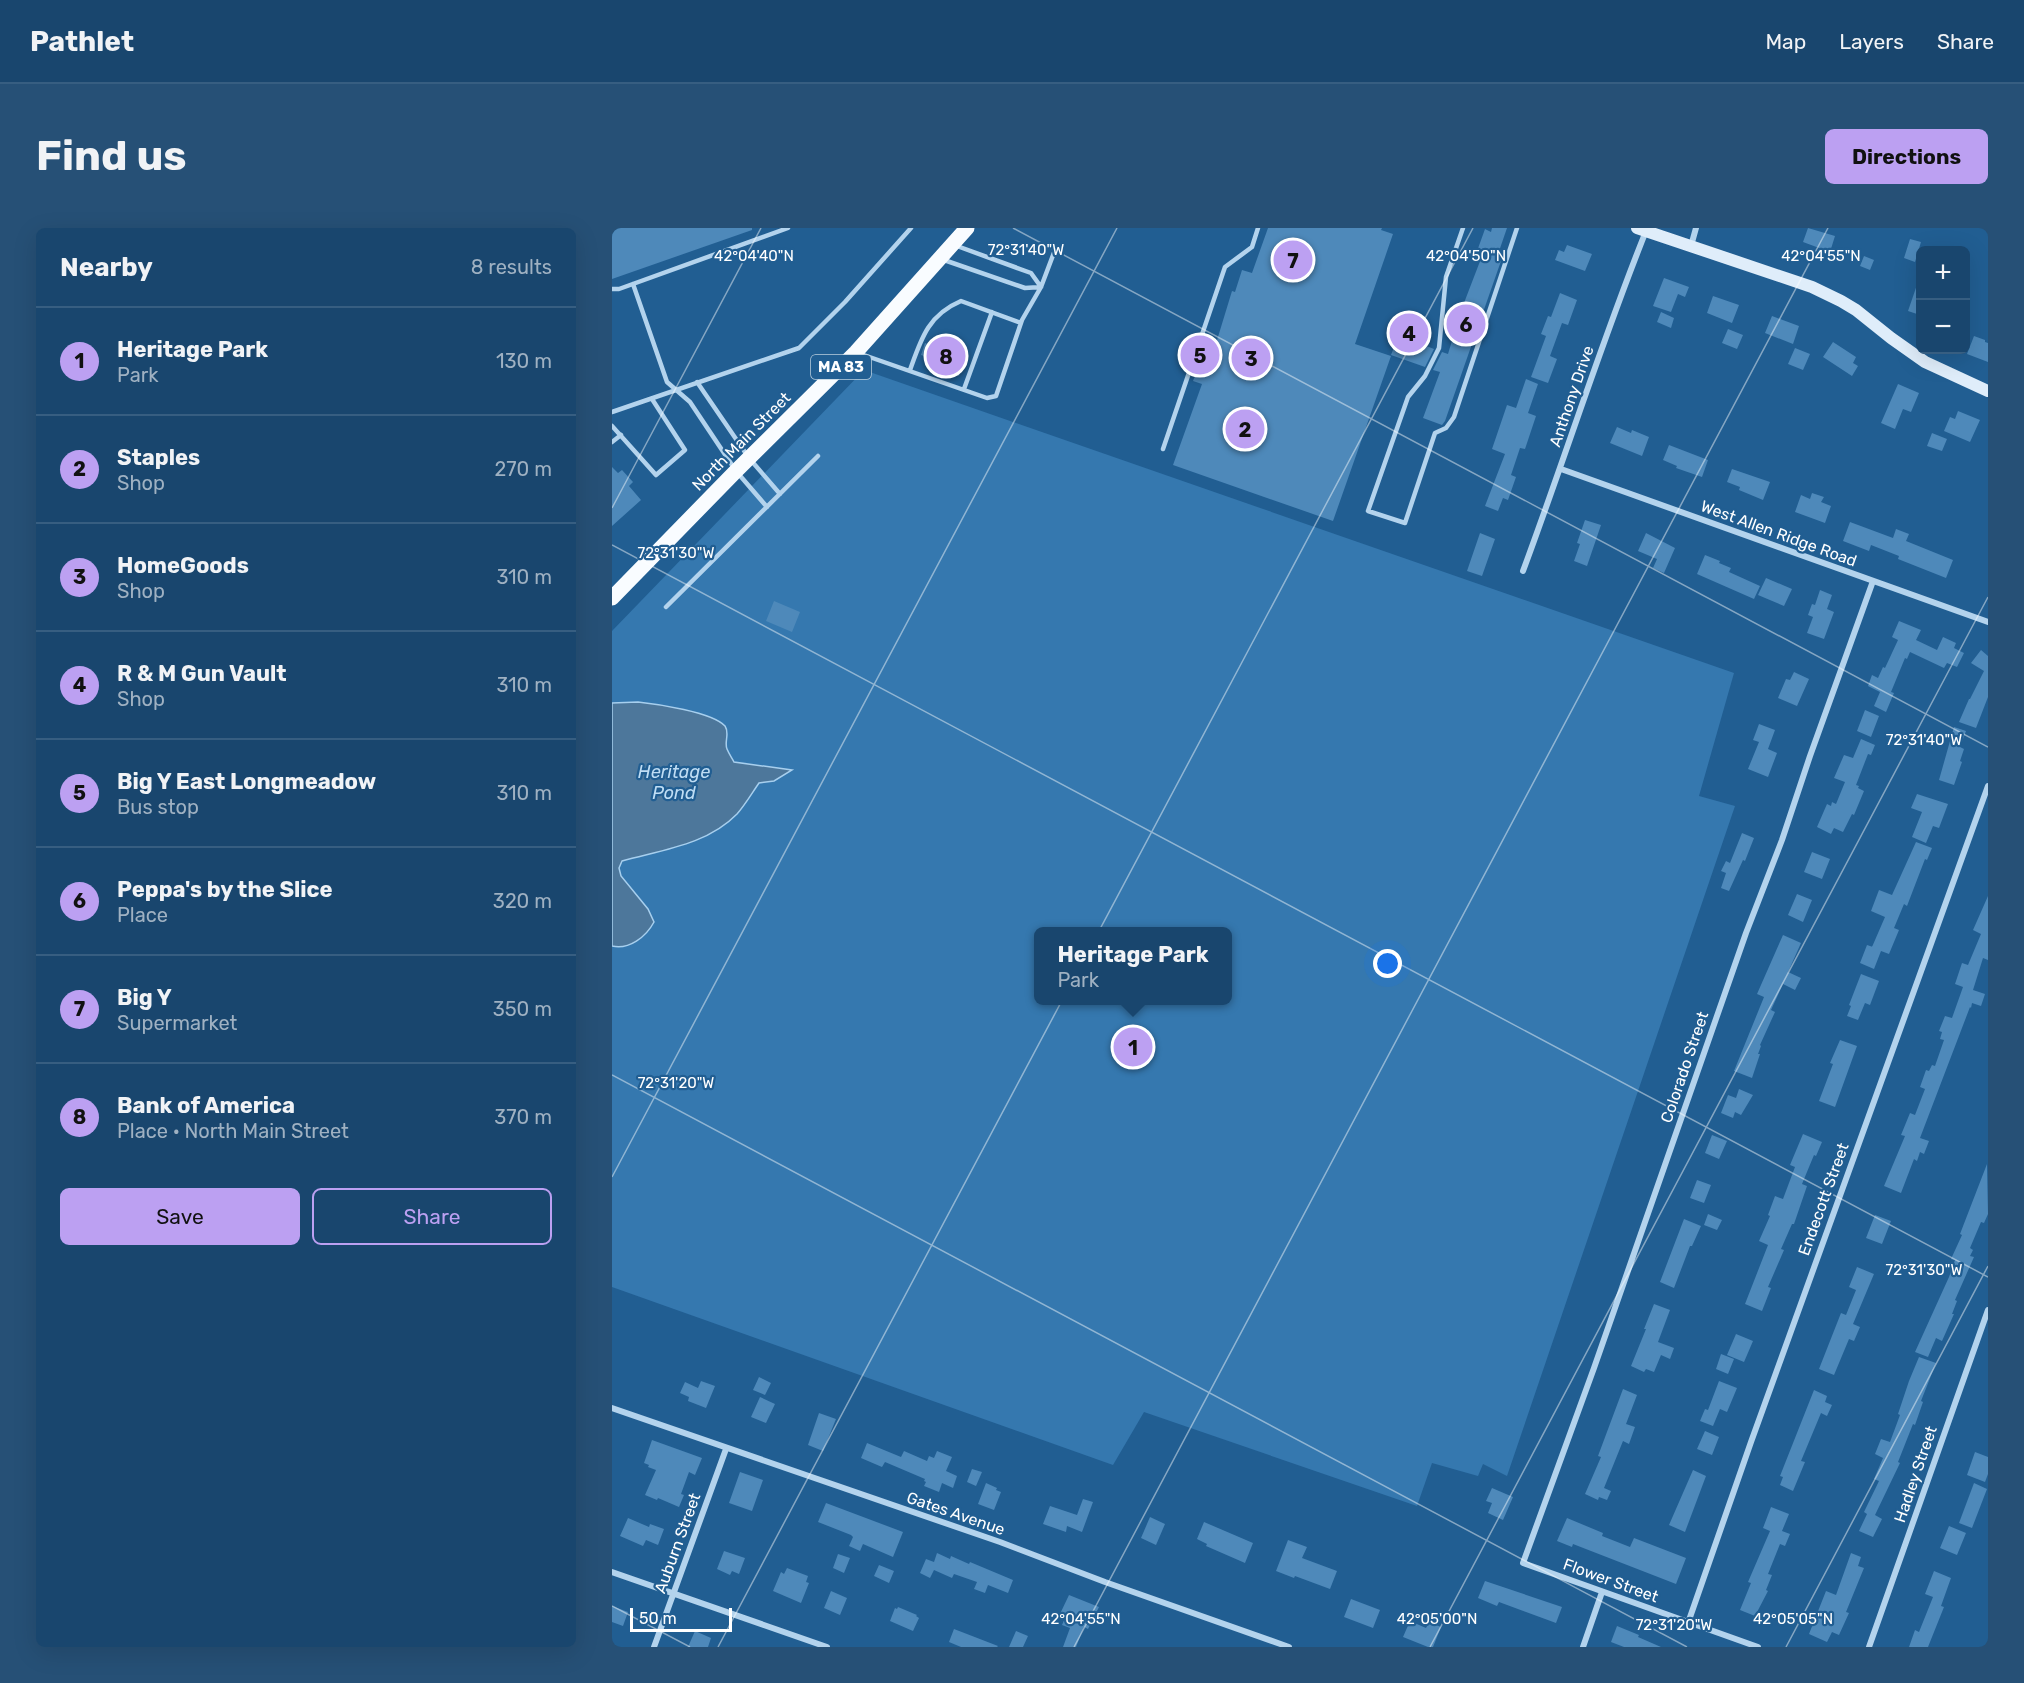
<!DOCTYPE html>
<html lang="en">
<head>
<meta charset="utf-8">
<style>
	body { margin:0; font-family:Rubik,sans-serif; background:#265076; color:#f1f3f6 }
	.controls { position:absolute; right:18px; top:18px; display:grid; overflow:hidden; border-radius:9px; box-shadow:0 6px 24px #0002 }
	.controls button { width:54px; height:54px; display:grid; place-items:center; padding:0; border:0; border-bottom:2px solid #375e81; background:#19466e; color:#f1f3f6; font:30px sans-serif }
	.scale { position:absolute; left:18px; bottom:15px; width:102px; box-sizing:border-box; padding-left:6px; border:3px solid #fff; border-top:0; font-size:16px; line-height:21px; white-space:nowrap; color:#fff; -webkit-text-stroke:4px #215e92; paint-order:stroke }
	.you { position:absolute; left:776px; top:736px; width:21px; height:21px; margin:-15px; border:4px solid #fff; border-radius:50%; background:#1a73e8; box-shadow:0 0 0 9px #1a73e833 }
	.badge { display:grid; place-items:center; width:39px; height:39px; border-radius:50%; background:#bca0f2; color:#111; font-size:20px; font-weight:700 }
	.pin { position:absolute; translate:-50% -50%; border:3px solid #fff; box-shadow:0 2px 6px #0006 }
	.popup { position:absolute; left:422px; top:699px; width:198px; height:78px; box-sizing:border-box; display:grid; place-content:center; border-radius:9px; background:#19466e; filter:drop-shadow(0 2px 4px #0005); font-size:20px; white-space:nowrap; color:#9fb1c2 }
	.popup b { font-size:22px; color:#f1f3f6 }
	.popup::after { content:''; position:absolute; left:50%; top:100%; margin-left:-12px; border:12px solid transparent; border-top-color:#19466e }
	.list { margin:0; padding:0; list-style:none }
	h2 { display:flex; justify-content:space-between; align-items:center; height:78px; margin:0; padding:0 24px; font-size:26px }
	h2 small { font-size:20px; font-weight:400; color:#9fb1c2 }
	.list li { display:grid; grid-template-columns:39px 1fr auto; gap:18px; align-items:center; box-sizing:border-box; height:108px; padding:0 24px; border-top:2px solid #375e81 }
	.list b { display:block; font-size:22px; white-space:nowrap }
	.list p { margin:0; font-size:20px; white-space:nowrap; color:#9fb1c2 }
	.list em { font-size:20px; font-style:normal; color:#9fb1c2 }
	.actions { display:flex; gap:12px; padding:18px 24px }
	.actions a { flex:1; padding:14px 0; border:2px solid #bca0f2; border-radius:9px; text-align:center; font-size:21px; color:#bca0f2 }
	.actions .main { background:#bca0f2; color:#111 }
	.map { position:relative; flex:none; width:1376px; height:1419px; overflow:hidden; border-radius:9px }
	header { display:flex; align-items:center; gap:36px; box-sizing:border-box; height:84px; padding:0 30px; background:#19466e; border-bottom:2px solid #375e81 }
	header strong { font-size:28px }
	nav { display:flex; gap:33px; margin-inline-start:auto; font-size:21px }
	.intro { display:flex; align-items:center; justify-content:space-between; box-sizing:border-box; height:144px; padding:0 36px }
	h1 { margin:0; font-size:42px }
	.button { padding:15px 27px; border-radius:9px; background:#bca0f2; color:#111; font-size:21px; font-weight:700 }
	main { display:flex; gap:36px; padding:0 36px }
	aside { flex:1; background:#19466e; border-radius:9px; box-shadow:0 6px 24px #0002 }
	.map>svg:first-child { display:block }
	.green { fill:#3578af; fill-rule:evenodd }
	.water { fill:#4d779b; stroke:#a7cfee; stroke-width:1.5 }
	.building { fill:#4e89ba }
	.lines { fill:none; stroke-linecap:round; stroke-linejoin:round }
	.service { stroke:#b3d3ed; stroke-width:4.5 }
	.minor { stroke:#b3d3ed; stroke-width:6 }
	.secondary { stroke:#dfedfa; stroke-width:12 }
	.primary { stroke:#f9fcff; stroke-width:15 }
	.ticks { fill:none; stroke:#fff; stroke-width:1.5; stroke-opacity:0.45 }
	.labels { text-anchor:middle; stroke-width:4.5; stroke-linejoin:round; paint-order:stroke }
	.shield { fill:#215e92; stroke:#bccfde; stroke-width:1.5 }
	.shield-label { font-size:15px; font-weight:bold; fill:#fff }
	.street-label { font-size:16px; fill:#fff; stroke:#215e92 }
	.water-label { font-size:18px; font-style:italic; fill:#bfddf4; stroke:#215e92 }
	.ticks-label { font-size:15px; text-anchor:middle; fill:#fff; stroke:#215e92; stroke-width:4.5; stroke-linejoin:round; paint-order:stroke }
</style>
</head>
<body>
<header>
<strong>Pathlet</strong>
<nav><a>Map</a><a>Layers</a><a>Share</a></nav>
</header>
<div class="intro"><h1>Find us</h1><a class="button">Directions</a></div>
<main>
<aside>
<h2>Nearby<small>8 results</small></h2>
<ul class="list">
<li><span class="badge">1</span><div><b>Heritage Park</b><p>Park</p></div><em>130 m</em></li>
<li><span class="badge">2</span><div><b>Staples</b><p>Shop</p></div><em>270 m</em></li>
<li><span class="badge">3</span><div><b>HomeGoods</b><p>Shop</p></div><em>310 m</em></li>
<li><span class="badge">4</span><div><b>R &amp; M Gun Vault</b><p>Shop</p></div><em>310 m</em></li>
<li><span class="badge">5</span><div><b>Big Y East Longmeadow</b><p>Bus stop</p></div><em>310 m</em></li>
<li><span class="badge">6</span><div><b>Peppa's by the Slice</b><p>Place</p></div><em>320 m</em></li>
<li><span class="badge">7</span><div><b>Big Y</b><p>Supermarket</p></div><em>350 m</em></li>
<li><span class="badge">8</span><div><b>Bank of America</b><p>Place · North Main Street</p></div><em>370 m</em></li>
</ul>
<div class="actions"><a class="main">Save</a><a>Share</a></div>
</aside>
<div class="map">
<svg width="1376" height="1419" viewBox="0 0 1376 1419">
	<rect width="100%" height="100%" fill="#215e92"/>
	<path class="green" d="M252 142 1122 445 1087 568 1123 578 895 1248 871 1236 866 1248 820 1235 805 1278 532 1184 501 1237 0 1059V403ZM426 704H616V772H426Z"/>
	<path class="water" d="M26 474C45 476 100 484 113 498 118 505 112 514 115 521 117 526 120 530 122 534L180 542 162 553 147 555C140 565 133 577 125 586 95 617 49 622 10 633L7 640 9 648 36 681 42 694C34 709 17 722 0 718V475Z"/>
	<path class="building" d="M0 0H140V2L0 51Z
		M656 0H770L769 2 781 6 743 116 779 128 721 293 561 237 590 156 581 153 593 119 602 122 620 63 623 64 630 42 640 45Z
		M880 0H895L884 32 889 33 833 193 830 197 811 190 828 144 821 142 830 124 836 126 842 106 838 105 844 87 847 88 870 28 864 26 873 1 879 4Z
		M1196 0 1223 8 1218 24 1191 14Z
		M1298 11 1309 14 1303 34 1292 30Z
		M955 17 980 26 973 43 943 32 947 22 952 24Z
		M1252 28 1262 32 1258 42 1248 38Z
		M1052 50 1077 59 1073 69 1066 66 1059 84 1041 78Z
		M1307 51 1308 52V87L1296 83Z
		M948 65 965 72 956 97 950 95 938 128 945 131 936 155 919 149 934 108 929 106 936 88 939 89Z
		M1101 68 1127 77 1120 95 1095 85Z
		M1049 84 1062 90 1059 100 1045 94Z
		M1160 88 1187 98 1181 116 1153 105Z
		M793 90 810 96 804 114 822 121 813 139 779 127Z
		M1116 101 1131 107 1125 121 1110 115Z
		M324 107 349 115 347 121 355 124 347 148 315 138 318 130 309 127 313 115 320 118Z
		M1362 108 1373 112V114L1376 115V134L1355 126Z
		M1221 114 1244 129 1241 135 1246 138 1240 148 1211 129Z
		M1183 120 1198 126 1191 142 1176 136Z
		M914 151 926 156 916 185 924 188 913 221 908 220 899 247 904 249 896 272 891 270 886 283 873 278 893 226 880 221 895 177 904 180Z
		M1286 156 1307 165 1299 184 1291 181 1283 201 1269 195Z
		M1346 183 1368 192 1358 214 1332 203 1338 189 1343 191Z
		M1005 199 1019 205 1020 202 1037 209 1030 228 998 215Z
		M1320 205 1335 211 1330 223 1315 218Z
		M1057 217 1096 232 1090 249 1064 240 1065 238 1051 232Z
		M0 239 6 245 10 242 21 254 17 258 29 272 0 298Z
		M1120 241 1158 254 1151 272 1127 262 1128 259 1115 254Z
		M1200 265 1212 269 1209 274 1219 278 1213 295 1183 284 1189 267 1198 271Z
		M973 292 989 297 975 338 962 333 968 316 965 315Z
		M1238 294 1281 310 1284 301 1297 306 1294 313 1341 332 1334 350 1286 331 1287 328 1259 317 1257 323 1231 313Z
		M868 305 883 311 870 348 855 343Z
		M1034 305 1063 320 1052 345 1041 340 1045 331 1026 323Z
		M1093 327 1108 333 1107 335 1119 340 1117 344 1148 358 1142 371 1085 346Z
		M1154 350 1180 361 1172 378 1146 367Z
		M1208 362 1220 367 1215 381 1222 384 1212 411 1195 405 1201 389 1196 387 1200 376 1203 377Z
		M162 373 188 384 180 404 154 393Z
		M1287 393 1309 402 1304 412 1325 422 1331 409 1344 415 1342 420 1352 425 1345 439 1335 435 1332 440 1298 424 1295 431 1293 430 1279 464 1282 465 1274 484 1262 478 1268 464 1256 458 1260 447 1266 450 1271 439 1273 440 1286 412 1280 409Z
		M1369 422 1376 428V469L1364 500 1347 494 1357 471H1358L1372 443 1359 435Z
		M1182 444 1197 451 1185 478 1166 470 1174 451 1178 452Z
		M1253 482 1267 488 1259 509 1245 503Z
		M1147 496 1163 502 1156 521 1165 525 1156 549 1136 541 1147 514 1141 512Z
		M1342 499 1354 503 1348 519 1352 521 1348 533 1350 534 1342 557 1327 552Z
		M1249 511 1263 517 1259 527 1256 526 1244 557 1247 558 1246 560 1252 563 1242 587 1240 586 1231 604 1222 600 1219 606 1205 599 1215 576 1219 578 1220 574 1224 576 1233 554 1222 550 1232 527 1241 530Z
		M1305 566 1336 576 1327 600 1321 598 1314 615 1300 609 1310 584 1299 580Z
		M1130 605 1142 610 1133 633 1131 632 1117 663 1109 660 1114 645 1109 643 1114 633 1118 635Z
		M1304 614 1320 620 1315 632 1313 631 1295 678 1292 676 1282 700 1287 702 1277 726 1269 723 1262 741 1248 735 1255 717 1264 720 1260 719 1273 689 1259 683 1267 662 1280 667Z
		M1200 624 1218 631 1210 651 1192 644Z
		M1185 666 1200 672 1191 694 1176 687Z
		M1376 668V732L1371 730 1361 762 1373 766 1369 778 1360 775 1359 780 1358 779 1308 910 1317 913 1312 926 1308 924 1305 933 1302 931 1289 965 1272 958 1293 908 1289 907 1298 885 1303 887 1313 861 1308 859 1314 842 1317 843 1320 837 1323 838 1332 812 1328 811 1330 804 1327 803 1333 788 1340 790 1351 759 1343 756 1350 735 1356 737 1369 706 1361 702Z
		M1171 707 1189 715 1176 744 1189 750 1183 762 1171 756 1159 782 1163 784 1148 817 1149 818 1146 826H1148L1140 850 1122 843 1152 769 1145 766Z
		M1249 746 1267 753 1258 777 1253 775 1246 792 1235 788 1239 778 1237 777Z
		M1228 812 1245 818 1223 879 1207 873 1221 836 1218 835Z
		M1127 861 1141 867 1129 887 1123 884 1121 890 1109 885 1116 867 1124 870Z
		M1191 906 1210 914 1204 928 1202 927 1190 956 1195 958 1182 996H1180L1169 1021 1172 1022 1156 1059 1159 1060 1150 1083 1133 1076 1156 1017 1147 1013 1158 988 1156 987 1163 968 1171 971 1183 939 1178 937Z
		M1100 907 1115 913 1107 931 1093 925Z
		M1375 936 1376 986 1372 995 1369 994 1358 1020 1361 1022 1358 1028 1362 1029 1343 1072 1345 1073 1340 1086H1342L1330 1113 1324 1110 1316 1129 1303 1124 1337 1049 1343 1032 1339 1031 1350 1007 1348 1006Z
		M1085 952 1099 957 1092 975 1078 970Z
		M1096 986 1110 992 1105 1002 1092 997Z
		M1263 987 1279 993 1270 1016 1254 1010Z
		M1072 991 1089 998 1080 1018H1078L1062 1060 1048 1054Z
		M1245 1039 1262 1046 1241 1096 1248 1099 1242 1113 1237 1111 1222 1147 1207 1141 1229 1085 1234 1087 1244 1062 1237 1059Z
		M1042 1076 1058 1082 1046 1114 1062 1120 1058 1131 1049 1127 1042 1144 1034 1141 1032 1144 1019 1138 1034 1101H1032Z
		M1124 1106 1141 1113 1132 1134 1115 1127Z
		M1109 1126 1122 1131 1116 1146 1104 1141Z
		M1307 1129 1324 1135 1309 1173 1311 1174 1303 1197 1301 1196 1286 1234 1288 1235 1263 1287 1270 1291 1261 1309 1247 1303 1255 1286 1252 1284 1267 1253 1262 1251 1271 1230 1263 1226 1269 1211 1278 1214 1288 1187 1286 1186 1297 1153Z
		M147 1149 159 1155 153 1167 141 1162Z
		M89 1153 103 1158 94 1180 76 1173 77 1169 68 1165 73 1154 86 1160Z
		M1107 1153 1125 1160 1115 1184 1108 1181 1101 1198 1088 1193 1093 1181 1096 1182Z
		M1011 1161 1025 1167 1014 1196 1023 1199 1017 1216 1011 1213 992 1260 999 1263 995 1272 987 1269 986 1272 973 1266 989 1229 986 1228Z
		M1202 1162 1215 1168 1213 1174 1220 1177 1215 1188 1209 1185 1189 1233 1193 1234 1181 1263 1168 1257 1171 1249 1168 1248Z
		M148 1169 163 1176 154 1195 139 1189Z
		M207 1185 224 1191 211 1223 196 1217Z
		M1093 1203 1107 1209 1100 1227 1085 1221Z
		M40 1212 90 1230 83 1247 77 1244 69 1266 72 1267 67 1279 46 1270 45 1272 33 1267 44 1242 36 1239 37 1237 32 1235Z
		M255 1215 289 1229 292 1223 315 1233 317 1228 322 1230 325 1223 340 1229 334 1243 345 1248 341 1260 330 1255 327 1264 312 1258 314 1254 312 1253 313 1251 273 1234 270 1239 249 1230Z
		M1363 1224 1376 1229V1246L1373 1254 1355 1247Z
		M360 1241 370 1244 364 1258 355 1254Z
		M1081 1242 1094 1248 1073 1304 1057 1297Z
		M128 1244 151 1252 140 1283 117 1275Z
		M374 1255 385 1260 384 1262 389 1264 382 1282 366 1276Z
		M1362 1255 1375 1261 1360 1300 1347 1295Z
		M880 1260 901 1269 891 1292 876 1285 880 1275 874 1273Z
		M471 1271 481 1274 470 1304 455 1298 454 1304 431 1296 438 1278 465 1287Z
		M214 1275 291 1304 281 1329 251 1316 248 1323 237 1318 241 1309 239 1307 206 1294Z
		M1159 1279 1177 1286 1170 1303 1178 1306 1173 1318 1168 1316 1156 1346 1160 1347 1154 1362 1156 1363 1143 1388 1128 1382 1139 1355 1136 1354 1158 1303 1151 1300Z
		M538 1289 553 1296 544 1317 529 1310Z
		M16 1290 37 1299 38 1296 52 1301 46 1317 34 1312 31 1318 8 1308Z
		M955 1290 991 1305 990 1308 1018 1319 1022 1310 1074 1330 1064 1356 961 1316 960 1319 945 1313Z
		M592 1294 641 1315 633 1335 594 1318 595 1316 585 1311Z
		M1337 1298 1354 1305 1345 1327 1328 1320Z
		M676 1312 695 1319 690 1330 725 1343 718 1361 683 1348 682 1350 664 1343Z
		M112 1323 133 1330 127 1346 120 1343 118 1347 105 1341Z
		M325 1325 338 1331 339 1328 357 1336 358 1334 401 1352 396 1365 376 1357 373 1365 362 1361 365 1354 342 1346 340 1350 322 1342 318 1350 308 1345 314 1331 322 1334Z
		M1239 1325 1249 1329 1246 1338 1252 1340 1234 1384 1237 1385 1227 1407 1220 1404 1215 1414 1197 1406 1214 1363 1224 1367Z
		M226 1326 238 1330 232 1345 221 1340Z
		M267 1337 282 1343 277 1355 262 1348Z
		M175 1340 196 1348 194 1354 197 1355 189 1375 161 1363 169 1344 172 1346Z
		M1322 1343 1339 1350 1329 1378 1332 1379 1316 1419H1297L1303 1402 1307 1404 1321 1369 1313 1366Z
		M873 1353 950 1379 944 1395 887 1374 885 1378 866 1370Z
		M219 1363 235 1370 228 1387 212 1380Z
		M457 1367 487 1379 476 1401 472 1399 464 1419H451L458 1400 450 1397 453 1390 447 1388Z
		M739 1371 768 1382 761 1400 732 1389Z
		M0 1378 16 1384 11 1398 0 1394Z
		M286 1379 305 1387 304 1388 307 1390 301 1403 278 1393 283 1380 285 1381Z
		M798 1393 814 1400 817 1394 829 1399 821 1419H816L791 1409Z
		M1005 1398 1027 1407 1026 1409 1049 1419H1012L999 1414Z
		M342 1401 386 1418 385 1419H349L337 1414Z
		M83 1403 99 1410 96 1419H76Z
		M404 1403 416 1408 411 1419H397Z"/>
	<g class="lines">
		<path class="service" d="M851 0 834 49 827 120 813 148 796 169 756 283 793 295 823 205 834 200 842 189 905 0
			M345 18 419 45 429 59
			M332 32 413 60 429 59
			M21 56 55 154 78 174 124 243 155 279
			M0 61H7L176 0
			M246 125 375 170 384 168 410 92 429 59 443 22
			M298 142C309 111 316 87 349 73L409 95
			M85 154 137 230 168 266
			M352 161 380 84
			M0 184 187 120 233 74 299 0
			M0 198 44 247 73 222 40 171
			M0 214 9 207
			M551 221 613 39 640 19 646 0
			M54 379 206 228"/>
		<path class="minor" d="M1079 18 1084 0
			M949 241 1376 394
			M911 343C953 230 989 115 1034 3
			M0 1180 388 1314 493 1354 677 1419
			M0 1344 215 1419
			M1076 1395 1139 1214 1376 558
			M42 1419 114 1221
			M971 1419 990 1364
			M1146 1419 911 1335 982 1140 1134 705 1170 612 1198 528 1261 353
			M1257 1419 1376 1082"/>
		<path class="secondary" d="M1025 0 1200 59 1229 73 1244 82 1279 110 1313 134 1376 163"/>
		<path class="primary" d="M0 370 124 243 244 124 355 0"/>
	</g>
	<path class="ticks" d="M401 0 1376 519M0 280 149 0M0 317 1376 1049M0 847 1075 1419M0 949 505 0M0 1378 78 1419M106 1419 861 0M462 1419 1216 0M818 1419 1376 369M1174 1419 1376 1038"/>
	<g class="labels">
		<rect class="shield" x="199" y="127" width="60" height="24" rx="4.5"/>
		<g class="shield-label">
			<text x="229" y="144">MA 83</text>
		</g>
		<g class="street-label">
			<text transform="translate(959 168) rotate(-71)" y="6">Anthony Drive</text>
			<text transform="translate(129 213) rotate(-45)" y="6">North Main Street</text>
			<text transform="translate(1167 305) rotate(20)" y="6">West Allen Ridge Road</text>
			<text transform="translate(1072 839) rotate(-71)" y="6">Colorado Street</text>
			<text transform="translate(1211 971) rotate(-70)" y="6">Endecott Street</text>
			<text transform="translate(1303 1246) rotate(-71)" y="6">Hadley Street</text>
			<text transform="translate(344 1285) rotate(19)" y="6">Gates Avenue</text>
			<text transform="translate(65 1315) rotate(-70)" y="6">Auburn Street</text>
			<text transform="translate(999 1352) rotate(20)" y="6">Flower Street</text>
		</g>
		<g class="water-label">
			<text x="62" y="550">Heritage<tspan x="62" dy="21">Pond</tspan></text>
		</g>
	</g>
	<g class="ticks-label">
		<text x="414" y="27">72°31'40"W</text>
		<text x="142" y="33">42°04'40"N</text>
		<text x="854" y="33">42°04'50"N</text>
		<text x="1209" y="33">42°04'55"N</text>
		<text x="64" y="330">72°31'30"W</text>
		<text x="1312" y="517">72°31'40"W</text>
		<text x="64" y="860">72°31'20"W</text>
		<text x="1312" y="1047">72°31'30"W</text>
		<text x="469" y="1396">42°04'55"N</text>
		<text x="825" y="1396">42°05'00"N</text>
		<text x="1181" y="1396">42°05'05"N</text>
		<text x="1062" y="1402">72°31'20"W</text>
	</g>
</svg>
<div class="controls">
<button>+</button>
<button>−</button>
</div>
<div class="scale">50 m</div>
<div class="you"></div>
<div class="pin badge" style="left:521px;top:819px">1</div>
<div class="popup"><b>Heritage Park</b>Park</div>
<div class="pin badge" style="left:633px;top:201px">2</div>
<div class="pin badge" style="left:639px;top:130px">3</div>
<div class="pin badge" style="left:797px;top:105px">4</div>
<div class="pin badge" style="left:588px;top:127px">5</div>
<div class="pin badge" style="left:854px;top:96px">6</div>
<div class="pin badge" style="left:681px;top:32px">7</div>
<div class="pin badge" style="left:334px;top:128px">8</div>
</div>
</main>
</body>
</html>
